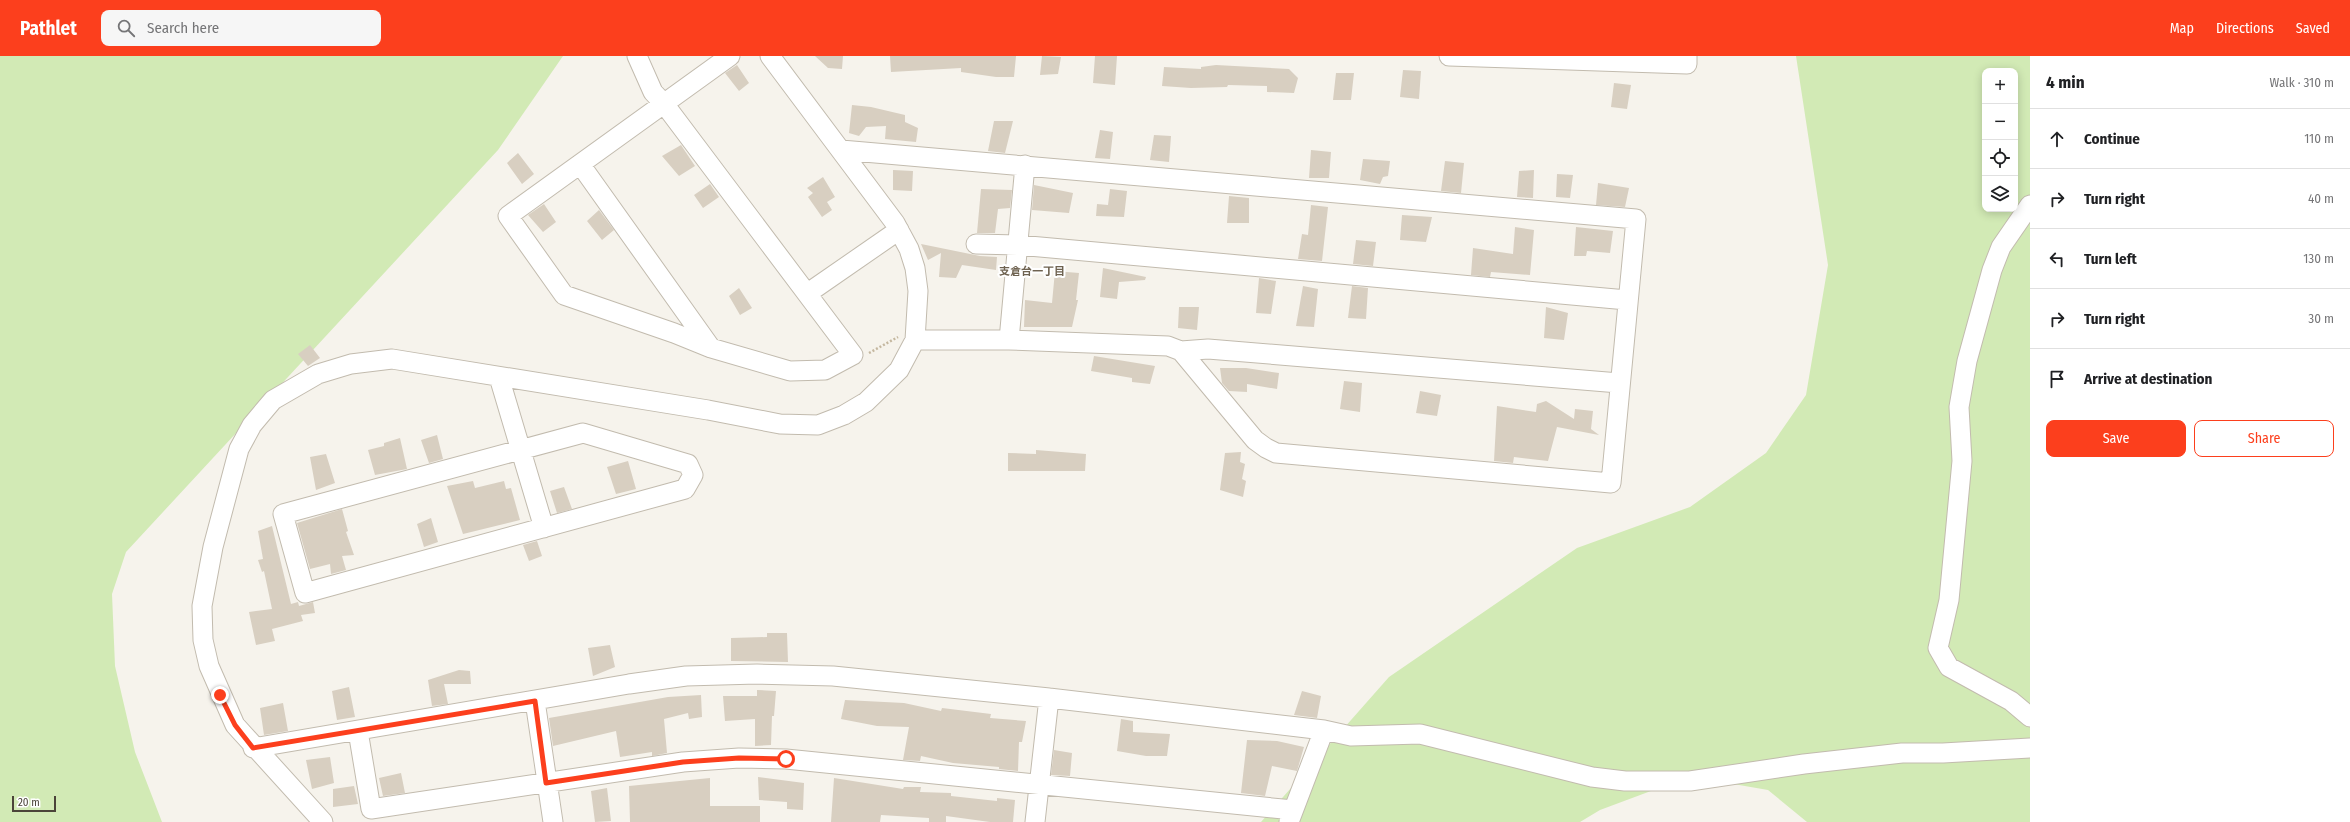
<!DOCTYPE html>
<html lang="en">
<head>
<meta charset="utf-8">
<style>
	body { margin:0; font-family:"Fira Sans Condensed","Noto Sans JP",sans-serif; background:#f6f6f6; color:#202124 }
	.controls { position:absolute; right:12px; top:12px; display:grid; overflow:hidden; border-radius:8px; box-shadow:0 2px 10px #0003 }
	.controls button { width:36px; height:36px; display:grid; place-items:center; padding:0; border:0; border-bottom:1px solid #e0e0e0; background:#fff; color:#202124; font:20px sans-serif }
	.scale { position:absolute; left:12px; bottom:10px; width:44px; box-sizing:border-box; padding-left:4px; border:2px solid #4b4439; border-top:0; font-size:11px; line-height:14px; white-space:nowrap; color:#4b4439; -webkit-text-stroke:3px #fff; paint-order:stroke }
	.stop { position:absolute; width:12px; height:12px; margin:-9px; border:3px solid #fc3f1d; border-radius:50%; background:#fff }
	.stop.end { background:#fc3f1d; border-color:#fff; box-shadow:0 1px 4px #0008 }
	.list { margin:0; padding:0; list-style:none }
	h2 { display:flex; justify-content:space-between; align-items:center; height:52px; margin:0; padding:0 16px; font-size:17px }
	h2 small { font-size:13px; font-weight:400; color:#757577 }
	.list li { display:grid; grid-template-columns:26px 1fr auto; gap:12px; align-items:center; box-sizing:border-box; height:60px; padding:0 16px; border-top:1px solid #e0e0e0 }
	.list b { display:block; font-size:15px; white-space:nowrap }
	.list em { font-size:13px; font-style:normal; color:#757577 }
	.actions { display:flex; gap:8px; padding:12px 16px }
	.actions a { flex:1; padding:9px 0; border:1px solid #fc3f1d; border-radius:8px; text-align:center; font-size:14px; color:#fc3f1d }
	.actions .main { background:#fc3f1d; color:#fff }
	.icon { flex:none; width:22px; height:22px; fill:none; stroke:currentColor; stroke-width:2; stroke-linecap:round; stroke-linejoin:round }
	.map { position:relative; flex:none; width:2030px; height:766px; overflow:hidden }
	header { display:flex; align-items:center; gap:24px; box-sizing:border-box; height:56px; padding:0 20px; background:#fc3f1d; color:#fff }
	header strong { font-size:19px }
	nav { display:flex; gap:22px; margin-inline-start:auto; font-size:14px }
	.search { width:280px; height:36px; background:#f6f6f6; display:flex; align-items:center; gap:10px; box-sizing:border-box; padding:0 14px; border-radius:8px; color:#757577; font-size:15px }
	main { display:flex }
	aside { flex:1; background:#fff }
	.map>svg:first-child { display:block }
	.green { fill:#d2eab5; fill-rule:evenodd }
	.building { fill:#d8cfc1 }
	.lines { fill:none; stroke-linecap:round; stroke-linejoin:round }
	.minor-casing { stroke:#c2bbae; stroke-width:21 }
	.path { stroke:#c4b79f; stroke-width:2.5; stroke-dasharray:2 2; stroke-linecap:butt }
	.minor { stroke:#fff; stroke-width:19 }
	.route { stroke:#fc3f1d; stroke-width:5 }
	.labels { text-anchor:middle; stroke-width:4; stroke-linejoin:round; paint-order:stroke }
	.neighbourhood-label { font-size:11px; font-weight:bold; fill:#6e6250; stroke:#fff }
</style>
</head>
<body>
<header>
<strong>Pathlet</strong>
<div class="search"><svg class="icon" aria-label="search" viewBox="0 0 24 24"><circle cx="10" cy="10" r="6"/><path d="M15 15l6 6"/></svg>Search here</div>
<nav><a>Map</a><a>Directions</a><a>Saved</a></nav>
</header>
<main>
<div class="map">
<svg width="2030" height="766" viewBox="0 0 2030 766">
	<rect width="100%" height="100%" fill="#f6f3ec"/>
	<path class="green" d="M0 0H563L498 94 126 496 112 538 115 610 135 696 162 766H0Z
		M1796 0H2030V766H1807L1768 734 1716 725 1667 729 1600 754 1580 766H1261L1389 621 1577 492 1690 451 1766 397 1806 339 1828 209ZM1985 15H2015V153H1985Z"/>
	<path class="building" d="M815 0H843L842 13 828 12Z
		M890 0H1016L1014 21H996L961 16V12L891 16Z
		M1042 0 1061 1 1058 18 1040 19Z
		M1095 0H1117L1115 29 1093 27Z
		M737 9 749 27 739 35 725 17Z
		M1216 9 1289 13 1298 22 1294 37 1267 36V30L1228 29 1227 31 1191 32 1162 30 1164 11 1201 13V11Z
		M1403 14 1421 15 1419 43 1400 41Z
		M1336 17H1354L1351 44H1333Z
		M1614 27 1631 29 1627 53 1611 51Z
		M852 49 871 51 905 59V66L918 72 916 86 885 83 886 70 866 71 859 80 849 77Z
		M994 65H1013L1005 97 988 95Z
		M1100 74 1113 76 1110 103 1095 102Z
		M1154 79 1171 80 1169 106 1150 104Z
		M681 89 695 110 679 120 662 100Z
		M1311 94 1331 96 1329 122H1309Z
		M518 97 534 118 522 128 507 107Z
		M1363 103 1390 105 1388 120 1383 121 1380 128 1360 124Z
		M1445 105 1464 107 1461 137 1441 135Z
		M893 114 913 115 912 135 893 134Z
		M1534 114 1533 142 1517 141 1519 115Z
		M1557 118 1573 119 1570 142 1556 141Z
		M823 121 835 141 827 146 832 154 822 161 808 141 813 137 807 132Z
		M1598 127 1629 132 1625 151 1596 149Z
		M710 128 719 141 703 152 694 139Z
		M1034 129 1073 137 1069 157 1032 154Z
		M981 133 1012 134 1010 152 998 153 995 177H977Z
		M1110 133 1127 135 1124 161 1096 160 1097 148 1108 149Z
		M1229 140 1249 142V167H1227Z
		M544 148 556 166 543 176 528 159Z
		M1311 149 1328 151 1322 205 1298 203 1302 178 1308 179Z
		M599 154 614 174 602 184 587 165Z
		M1402 159 1432 161 1426 186 1400 184Z
		M1515 171 1534 174 1530 219 1491 216 1490 221 1471 219 1473 192 1513 198Z
		M1576 171 1613 175 1610 197 1587 195 1586 200H1574Z
		M1356 184 1376 186 1373 210 1353 208Z
		M921 188 980 200 997 201 996 214 962 209 956 222 939 221 941 197 928 204Z
		M1103 212 1146 221 1145 224 1119 226 1117 243 1100 241Z
		M1055 215 1079 217 1076 244H1078L1072 271H1024L1025 244 1052 247Z
		M1259 222 1276 225 1271 258 1256 257Z
		M1303 230 1318 233 1314 271 1296 270Z
		M1352 230 1368 232 1366 263 1348 262Z
		M739 232 752 252 740 259 729 240Z
		M1179 251H1199L1197 274 1178 272Z
		M1546 251 1568 257 1564 284 1544 282Z
		M310 289 320 302 308 310 298 298Z
		M1094 300 1155 310 1150 328 1132 326V322L1091 315Z
		M1220 312H1246L1279 317 1277 333 1247 328V336L1229 335 1222 327Z
		M1344 325 1362 327 1360 356 1340 353Z
		M1420 335 1441 339 1437 360 1416 357Z
		M1546 345 1574 363 1575 353 1593 355 1591 373 1599 379 1557 371 1548 405 1514 401 1513 407 1494 405 1497 350 1536 356 1537 348Z
		M437 379 443 403 429 407 421 384Z
		M400 382 407 413 375 419 368 394 384 390V387Z
		M1036 394 1086 398 1085 415H1008V397L1036 398Z
		M1241 396 1240 406 1245 408 1242 423 1246 425 1243 441 1220 434 1225 397Z
		M326 398 335 427 316 434 310 401Z
		M628 405 636 433 616 438 607 411Z
		M473 425 475 432 504 425 506 433 511 432 520 464 463 478 447 430Z
		M564 431 572 453 557 457 550 435Z
		M342 453 348 475 346 476 354 499 342 500 346 514 331 518 330 508 310 513 297 467Z
		M431 462 438 486 424 491 417 468Z
		M272 470 291 548 298 546 299 550 313 546 315 557 301 559 303 565 272 573 275 585 256 589 249 556 272 553 264 515 262 516 258 504 263 503 258 475Z
		M537 485 542 500 529 505 523 489Z
		M767 577H787L788 606 731 605V582L767 581Z
		M610 589 615 611 593 620 588 592Z
		M459 614 470 615 471 628H444L448 648 432 650 428 624Z
		M349 631 355 661 337 664 332 635Z
		M757 634 776 635 774 660H772L771 689 755 690V663L725 665 723 640H757Z
		M1302 635 1321 640 1317 662 1294 659Z
		M701 639 702 661 689 663 688 657 664 663 667 697 652 700V696L620 701 616 675 553 690 549 662 668 641Z
		M845 644 904 647 941 655 942 652 991 658 990 662 1026 665 1022 686H1019L1018 715 999 713V711L953 707 921 700 920 705 903 704 909 671 877 670 841 663Z
		M283 647 288 675 264 679 260 652Z
		M1121 663 1133 665V676L1170 678 1167 700H1146L1117 695Z
		M1247 684 1277 685 1304 691 1297 715 1272 710 1265 740 1241 737Z
		M1054 694 1072 697 1070 720 1051 719Z
		M330 701 334 727 312 733 306 704Z
		M401 717 405 737 383 740 379 722Z
		M758 721 804 727 803 754 787 753V746L759 744Z
		M710 722V750H760V766H630L629 730Z
		M834 722 903 733 904 731H921L920 736 951 737V740L997 745V742L1015 744 1013 766H990L946 760V766H929V762L881 759 880 766H831Z
		M354 730 358 748 333 751V733Z
		M607 732 611 765 595 766 591 735Z"/>
	<g class="lines">
		<g class="minor-casing">
			<path id="minor" d="M637 0 653 36 665 49 853 299 825 314 790 315 711 292 674 277 564 239 508 160 730 0
				M1449 0 1687 8V0
				M841 94 1636 163 1611 427 1276 397 1266 392 1255 384 1181 295 1168 290 1009 284H915
				M580 108 711 292
				M2030 149 2001 191 1992 214 1967 305 1959 351 1962 405 1949 544 1938 592 1949 611 2011 645 2030 661
				M976 188 1018 189 1627 244
				M808 237 899 174
				M1009 284 1025 109
				M1181 295 1208 293 1619 327
				M499 321 544 472
				M583 377 688 408 693 419 685 433 305 537 283 458Z
				M535 645 553 766
				M358 675 371 753 683 706 739 702 786 703 1293 754
				M253 692 629 628 686 620 757 618 833 620 1049 642 1324 674 1351 680 1420 678 1592 721 1625 725H1690L1804 708 1902 697H1943L2030 692
				M323 766 235 669 209 610 203 584 202 550 213 491 239 393 252 369 273 344 318 318 351 308 392 303 708 354 780 368 818 369 844 359 866 346 899 314 915 284 918 235 915 212 909 193 895 167 770 0
				M1035 766 1049 642
				M1289 766 1324 674"/>
		</g>
		<path class="path" d="M869 297 898 281"/>
		<use href="#minor" class="minor"/>
	</g>
	<g class="lines">
		<path class="route" d="M220 639 235 669 253 692 535 645 546 727 683 706 739 702 786 703"/>
	</g>
	<g class="labels">
		<g class="neighbourhood-label">
			<text x="1032" y="219">支倉台一丁目</text>
		</g>
	</g>
</svg>
<div class="controls">
<button>+</button>
<button>−</button>
<button><svg class="icon" aria-label="locate" viewBox="0 0 24 24"><circle cx="12" cy="12" r="6"/><path d="M12 2v4M12 18v4M2 12h4M18 12h4"/></svg></button>
<button><svg class="icon" aria-label="layers" viewBox="0 0 24 24"><path d="M12 4l9 5-9 5-9-5zM3 14l9 5 9-5"/></svg></button>
</div>
<div class="scale">20 m</div>
<div class="stop" style="left:786px;top:703px"></div>
<div class="stop end" style="left:220px;top:639px"></div>
</div>
<aside>
<h2>4 min<small>Walk · 310 m</small></h2>
<ul class="list">
<li><svg class="icon" aria-label="ahead" viewBox="0 0 24 24"><path d="M12 20V5M6 11l6-6 6 6"/></svg><div><b>Continue</b></div><em>110 m</em></li>
<li><svg class="icon" aria-label="right" viewBox="0 0 24 24"><path d="M7 20v-9h11M14 6l5 5-5 5"/></svg><div><b>Turn right</b></div><em>40 m</em></li>
<li><svg class="icon" aria-label="left" viewBox="0 0 24 24"><path d="M17 20v-9H6M10 6l-5 5 5 5"/></svg><div><b>Turn left</b></div><em>130 m</em></li>
<li><svg class="icon" aria-label="right" viewBox="0 0 24 24"><path d="M7 20v-9h11M14 6l5 5-5 5"/></svg><div><b>Turn right</b></div><em>30 m</em></li>
<li><svg class="icon" aria-label="arrive" viewBox="0 0 24 24"><path d="M6 21V4h12l-3 4 3 4H6"/></svg><div><b>Arrive at destination</b></div></li>
</ul>
<div class="actions"><a class="main">Save</a><a>Share</a></div>
</aside>
</main>
</body>
</html>
